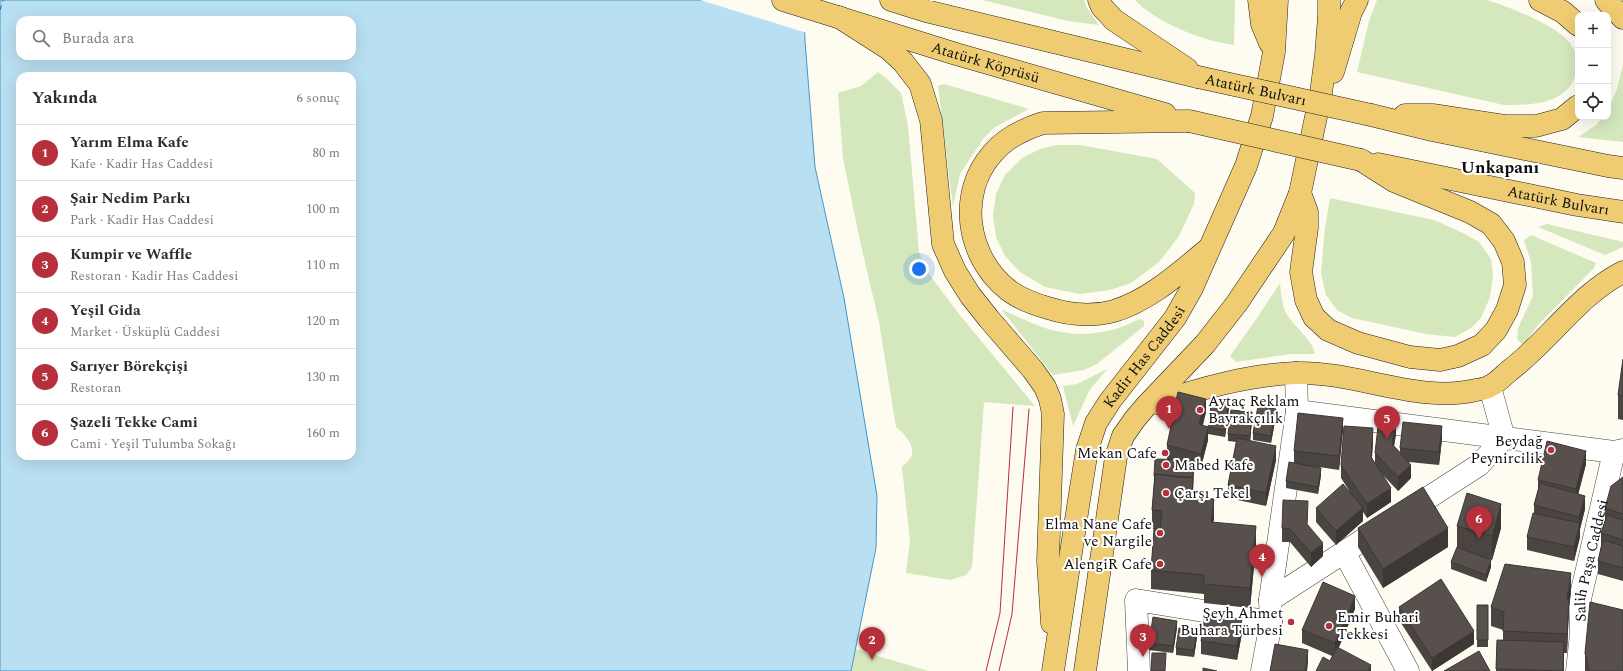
<!DOCTYPE html>
<html lang="tr">
<head>
<meta charset="utf-8">
<style>
	body { margin:0; font-family:Spectral,serif; background:#f7f7f7; color:#2b2b33 }
	.controls { position:absolute; right:12px; top:12px; display:grid; overflow:hidden; border-radius:8px; box-shadow:0 4px 16px #0002 }
	.controls button { width:36px; height:36px; display:grid; place-items:center; padding:0; border:0; border-bottom:1px solid #e1e1e2; background:#fff; color:#2b2b33; font:20px sans-serif }
	.you { position:absolute; left:919px; top:269px; width:14px; height:14px; margin:-10px; border:3px solid #fff; border-radius:50%; background:#1a73e8; box-shadow:0 0 0 6px #1a73e833 }
	.badge { display:grid; place-items:center; width:26px; height:26px; border-radius:50%; background:#b5303b; color:#fff; font-size:13px; font-weight:700 }
	.pin { position:absolute; translate:-50% -33px; filter:drop-shadow(0 1px 2px #0008) }
	.pin::after { content:''; position:absolute; top:21px; width:14px; height:12px; background:inherit; clip-path:polygon(0 0,100% 0,50% 100%) }
	.list { margin:0; padding:0; list-style:none }
	h2 { display:flex; justify-content:space-between; align-items:center; height:52px; margin:0; padding:0 16px; font-size:17px }
	h2 small { font-size:13px; font-weight:400; color:#7c7c81 }
	.list li { display:grid; grid-template-columns:26px 1fr auto; gap:12px; align-items:center; box-sizing:border-box; height:56px; padding:0 16px; border-top:1px solid #e1e1e2 }
	.list b { display:block; font-size:15px; white-space:nowrap }
	.list p { margin:0; font-size:13px; white-space:nowrap; color:#7c7c81 }
	.list em { font-size:13px; font-style:normal; color:#7c7c81 }
	.icon { flex:none; width:22px; height:22px; fill:none; stroke:currentColor; stroke-width:2; stroke-linecap:round; stroke-linejoin:round }
	.map { position:relative; flex:none; width:1623px; height:671px; overflow:hidden }
	.search { position:absolute; background:#fff; box-shadow:0 4px 16px #0002; left:16px; top:16px; width:340px; height:44px; display:flex; align-items:center; gap:10px; box-sizing:border-box; padding:0 14px; border-radius:12px; color:#7c7c81; font-size:15px }
	.panel { position:absolute; background:#fff; box-shadow:0 4px 16px #0002; left:16px; top:72px; width:340px; height:388px; border-radius:12px }
	.map>svg:first-child { display:block }
	.green { fill:#d4e7bd }
	.water { fill:#b9dff2; stroke:#4696c4; fill-rule:evenodd }
	.pier { fill:#fefbf1 }
	.lines { fill:none; stroke-linecap:round; stroke-linejoin:round }
	.ferry { stroke:#206898; stroke-width:1; stroke-dasharray:5 4; stroke-linecap:butt }
	.minor-casing { stroke:#424242; stroke-width:23 }
	.major-casing { stroke:#202020; stroke-width:23 }
	.minor { stroke:#fff; stroke-width:22 }
	.major { stroke:#efcc71; stroke-width:22 }
	.tram { stroke:#b5303b; stroke-width:1 }
	.major-bridge-casing { stroke:#202020; stroke-width:23; stroke-linecap:butt }
	.major-bridge { stroke:#efcc71; stroke-width:22 }
	.wall { fill:#4b4541 }
	.shaded-wall { fill:#3d3835 }
	.building { fill:#57504c; stroke:#3d3835 }
	.poi-dot { fill:#b5303b; stroke:#fff; stroke-width:1.5 }
	.labels { text-anchor:middle; stroke-width:4; stroke-linejoin:round; paint-order:stroke }
	.street-label { font-size:15px; fill:#0f0f0f; stroke:#fff }
	.poi-label { font-size:15px; fill:#0f0f0f; stroke:#fff; text-anchor:end }
	.quarter-label { font-size:17px; font-weight:bold; fill:#0f0f0f; stroke:#fff }
</style>
</head>
<body>
<div class="map">
<svg width="1623" height="671" viewBox="0 0 1623 671">
	<rect width="100%" height="100%" fill="#fefbf1"/>
	<path class="green" d="M982 0H1084L1087 8 1099 25 1068 21Z
		M1135 0H1235L1234 45C1223 43 1211 41 1200 37 1179 30 1150 16 1135 0Z
		M1377 0C1402 0 1428 0 1453 0 1464 0 1477 0 1487 0 1507 6 1558 26 1570 43 1577 54 1578 59 1576 71 1570 105 1531 105 1504 105L1357 72 1369 21Z
		M1623 64V142L1578 137 1596 125 1603 117H1608V110L1617 89Z
		M878 72 887 79 901 93 908 126 919 252 929 274 959 314 1035 406 984 402 972 567 966 575 950 580 906 573 910 541 902 467C904 464 909 461 911 457 916 446 904 433 896 427L879 322 860 241 843 158 838 93 861 86Z
		M944 84 1029 109 995 127 983 139 960 174 953 207 938 86Z
		M1056 145H1080L1157 159 1195 193 1194 204 1179 236 1159 262 1131 283 1110 290 1080 294 1045 287 1020 272 1005 256 996 237 993 216 996 194 1005 175 1022 158 1040 149Z
		M1330 198 1434 220 1465 234 1479 242 1491 259 1493 275 1490 297 1481 318 1471 328 1455 337 1426 334 1352 318 1337 310 1326 295 1321 273 1325 228Z
		M1547 224 1623 242V247L1605 255 1538 227Z
		M1531 235 1596 263 1594 268 1538 325 1523 345 1517 339 1518 328 1533 296 1531 262 1524 240Z
		M1280 283C1281 292 1282 303 1285 311 1292 326 1313 339 1315 354H1291L1236 362 1230 356 1257 318Z
		M1001 309C1041 328 1066 341 1112 330 1122 328 1131 322 1140 319L1144 321V326L1097 364 1084 370 1053 375Z
		M1107 369 1089 391 1073 426 1063 386 1077 384Z
		M855 649 928 671H851Z"/>
	<path class="water" d="M0 0H804L805 41 815 167 844 298 877 496 876 548 851 671H0ZM20 20H352V56H20ZM20 76H352V456H20Z"/>
	<path class="pier" d="M700 0H806L807 33Z"/>
	<g class="lines">
		<path class="ferry" d="M0 10 3 0"/>
		<g class="minor-casing">
			<g id="minor">
				<path d="M1297 411 1614 452 1623 450"/>
				<path d="M1344 552 1408 671"/>
				<path d="M1270 600 1479 465 1504 438 1490 387"/>
				<path d="M1139 671 1136 600 1271 622"/>
				<path d="M1262 671 1271 622 1270 600 1297 411 1296 373"/>
				<path id="s1" d="M1577 671 1581 634 1580 599 1614 452"/>
			</g>
		</g>
		<g class="major-casing">
			<g id="major">
				<path id="s2" d="M783 0 956 54 1165 114"/>
				<path d="M891 0 926 11 1198 77"/>
				<path d="M1099 0 1102 7 1114 20 1187 69"/>
				<path d="M1259 0 1262 24 1270 43"/>
				<path d="M1540 0 1563 12 1578 25"/>
				<path d="M1606 0 1623 18"/>
				<path d="M839 17 889 49 903 62 920 84 931 120 943 244 955 271 970 295 989 319 1033 370 1045 387 1050 399 1053 414 1048 561 1052 623"/>
				<path d="M1333 72 1351 12 1357 0"/>
				<path d="M1371 115 1432 130 1608 166 1623 168"/>
				<path d="M1405 115H1434L1506 126H1536L1562 119 1578 106"/>
				<path d="M1189 121 1043 123C1024 129 1005 138 992 154 957 194 967 257 1007 289 1019 299 1034 304 1048 308 1070 315 1092 317 1114 311 1150 300 1179 273 1207 250"/>
				<path id="s3" d="M1378 164 1577 205 1623 212"/>
				<path d="M1300 193 1307 212V228L1301 272 1306 300 1314 317 1328 330 1358 343 1410 357 1440 360 1458 356 1482 345 1496 330 1507 310 1515 285 1513 262 1504 241 1491 224 1470 212 1394 181 1361 160"/>
				<path d="M1157 403C1202 388 1248 375 1296 373 1355 371 1419 404 1476 390 1480 389 1486 389 1490 386 1497 383 1503 376 1509 371 1549 341 1579 294 1623 272"/>
				<path id="s4" d="M1053 671 1079 500 1087 450 1096 423 1110 401 1175 318 1192 288 1246 166 1262 116 1274 52 1277 0"/>
				<path d="M1085 671 1116 457 1123 436 1135 419 1146 406 1205 344 1237 303 1284 233 1300 193 1321 93 1326 55 1329 16V0"/>
			</g>
		</g>
		<use href="#minor" class="minor"/>
		<use href="#major" class="major"/>
		<path class="tram" d="M986 671 1000 613 1013 407
			M999 671 1012 614 1029 409"/>
		<g class="major-bridge-casing">
			<g id="major-bridge">
				<path id="s5" d="M1198 77 1371 115"/>
				<path d="M1189 121 1361 160"/>
			</g>
		</g>
		<use href="#major-bridge" class="major-bridge"/>
	</g>
	<path class="wall" d="M1623 359V420L1618 419V395Z
		M1229 408 1225 437 1208 434V427Z
		M1206 412 1203 425 1208 440 1201 467 1194 466 1193 497 1214 518 1213 522 1256 545 1250 608 1204 603V594L1151 589V570L1154 529H1152V510L1154 483V476L1169 459H1167V445L1170 433V426Z
		M1276 416 1271 443 1253 440V433Z
		M1343 418 1339 470 1319 467 1321 475 1318 494 1286 488V481L1294 463V451Z
		M1252 419 1250 441 1276 460 1266 506 1228 498V485L1237 442 1228 441V434Z
		M1396 434 1394 446 1400 452V448L1442 439 1439 465 1409 462 1411 478 1398 491 1380 472 1391 502 1367 518 1363 512V521L1336 545 1316 522V508L1350 492 1341 478V465L1373 441 1372 458 1375 464V453Z
		M1586 464 1578 494 1585 509 1580 529V537L1574 561 1527 550V537L1534 513V505L1538 491V480Z
		M1623 477V581L1598 574V561L1601 546V533L1605 521V508Z
		M1308 514 1307 525 1323 556 1311 567 1290 542H1282V528Z
		M1457 526 1501 528 1492 560 1487 559 1491 567 1486 582 1451 569V562L1457 548Z
		M1358 528 1448 547 1383 588 1358 547Z
		M1571 592 1569 607 1567 653H1564V671H1496L1497 640H1503V630L1491 626V607Z
		M1477 605H1488V647H1477Z
		M1399 607 1474 644 1432 671 1399 620Z
		M1355 609 1338 648 1371 671 1330 661 1332 656 1302 643V630Z
		M1177 628 1173 653 1149 650V643Z
		M1242 633 1237 660 1201 654V641Z
		M1197 637 1194 657 1176 655V648Z
		M1585 653 1623 671H1585Z"/>
	<path class="shaded-wall" d="M1206 399V412L1199 438V424Z
		M1229 401V408L1225 437V430Z
		M1276 409V416L1271 443V436Z
		M1252 412V419L1250 443V436Z
		M1343 418V432L1339 470V456Z
		M1396 420V434L1392 458V444Z
		M1442 426V439L1439 465V452Z
		M1208 427V440L1201 467V454Z
		M1373 428V441L1371 470V457Z
		M1276 446V460L1266 506V493Z
		M1586 451V464L1576 503V489Z
		M1194 460 1193 482V478V498L1192 497Z
		M1411 465V478L1398 491V477Z
		M1321 468V475L1318 494V487Z
		M1391 488V502L1367 518V504Z
		M1585 496V509L1580 529V537L1574 561V547L1579 526V517Z
		M1214 499V518L1211 541V522Z
		M1501 504V528L1492 560V536Z
		M1363 508V521L1336 545V531Z
		M1256 526V545L1250 608V588Z
		M1448 528V547L1383 588V569Z
		M1323 543V556L1311 567V553Z
		M1491 560V567L1486 582V575Z
		M1571 573V592L1569 607 1567 653V599Z
		M1355 596V609L1335 657V643Z
		M1242 619V633L1237 660V646Z
		M1177 621V628L1173 653V646Z
		M1197 630V637L1194 657V650Z
		M1474 631V644L1432 671V658Z
		M1308 650V663L1307 671H1305Z
		M1371 665V671H1368Z"/>
	<path class="building" d="M1623 359V396L1618 395Z
		M1178 392 1206 399 1199 424 1208 427 1201 454 1167 445 1171 426H1170Z
		M1212 399 1229 401 1225 430 1208 427Z
		M1258 406 1276 409 1271 436 1253 433Z
		M1231 410 1252 412 1250 436 1228 434Z
		M1298 413 1343 418 1339 456 1294 451Z
		M1379 418 1396 420 1392 444 1411 465 1398 477 1375 453Z
		M1403 422 1442 426 1439 452 1400 448Z
		M1344 426 1373 428 1371 457 1391 488 1367 504 1341 465Z
		M1237 438 1276 446 1266 493 1228 485Z
		M1547 441 1586 451 1576 489 1538 480Z
		M1155 459 1194 460 1193 477H1177L1155 474V476H1154Z
		M1289 462 1321 468 1318 487 1286 481Z
		M1155 474 1193 478 1192 497 1214 499 1211 522 1256 526 1250 588 1204 584V575L1151 570 1154 529 1160 530 1162 511 1152 510Z
		M1623 477V514L1605 508 1611 486Z
		M1540 483 1585 496 1579 517 1534 505Z
		M1343 484 1363 508 1336 531 1316 508Z
		M1423 487 1448 528 1383 569 1358 528Z
		M1467 493 1501 504 1492 536 1457 526Z
		M1283 500 1308 501 1307 524 1323 543 1311 553 1290 529 1282 528Z
		M1533 513 1580 523 1574 547 1527 537Z
		M1607 515 1623 520V540L1601 533Z
		M1603 540 1623 546V568L1598 561Z
		M1457 547 1491 560 1486 575 1451 562Z
		M1505 564 1571 573 1567 599 1569 600 1567 634 1503 631 1504 612 1491 607Z
		M1441 579 1474 631 1432 658 1399 607Z
		M1323 582 1355 596 1335 643 1302 630Z
		M1590 602 1623 610V671H1589L1585 653Z
		M1477 605H1488V640H1477Z
		M1205 614 1242 619 1237 646 1201 641Z
		M1153 617 1177 621 1173 646 1149 643Z
		M1179 628 1197 630 1194 650 1176 648Z
		M1497 640 1564 642 1563 671 1496 669Z
		M1275 644 1308 650 1305 671H1270Z
		M1337 647 1371 665 1368 671H1316L1323 657 1330 661Z
		M1479 651 1490 671H1444Z
		M1152 653H1166L1165 671H1151Z
		M1203 668 1217 671H1203Z"/>
	<g class="poi-dot">
		<circle cx="1200" cy="410" r="4"/>
		<circle cx="1551" cy="450" r="4"/>
		<circle cx="1165" cy="453" r="4"/>
		<circle cx="1166" cy="465" r="4"/>
		<circle cx="1166" cy="493" r="4"/>
		<circle cx="1160" cy="533" r="4"/>
		<circle cx="1160" cy="564" r="4"/>
		<circle cx="1291" cy="622" r="4"/>
		<circle cx="1329" cy="626" r="4"/>
	</g>
	<g class="labels">
		<g class="street-label">
			<text dy="5" stroke="none"><textPath href="#s2" startOffset="212">Atatürk Köprüsü</textPath></text>
			<text dy="5" stroke="none"><textPath href="#s5" startOffset="59">Atatürk Bulvarı</textPath></text>
			<text dy="5" stroke="none"><textPath href="#s3" startOffset="184">Atatürk Bulvarı</textPath></text>
			<text dy="5" stroke="none"><textPath href="#s4" startOffset="334">Kadir Has Caddesi</textPath></text>
			<text dy="5" stroke="none"><textPath href="#s1" startOffset="112">Salih Paşa Caddesi</textPath></text>
		</g>
		<g class="poi-label">
			<text x="1208" y="406" text-anchor="start">Aytaç Reklam<tspan x="1208" dy="17">Bayrakçılık</tspan></text>
			<text x="1543" y="446">Beydağ<tspan x="1543" dy="17">Peynircilik</tspan></text>
			<text x="1157" y="458">Mekan Cafe</text>
			<text x="1174" y="470" text-anchor="start">Mabed Kafe</text>
			<text x="1174" y="498" text-anchor="start">Çarşı Tekel</text>
			<text x="1152" y="529">Elma Nane Cafe<tspan x="1152" dy="17">ve Nargile</tspan></text>
			<text x="1152" y="569">AlengiR Cafe</text>
			<text x="1283" y="618">Şeyh Ahmet<tspan x="1283" dy="17">Buhara Türbesi</tspan></text>
			<text x="1337" y="622" text-anchor="start">Emir Buhari<tspan x="1337" dy="17">Tekkesi</tspan></text>
		</g>
		<g class="quarter-label">
			<text x="1500" y="173">Unkapanı</text>
		</g>
	</g>
</svg>
<div class="controls">
<button>+</button>
<button>−</button>
<button><svg class="icon" aria-label="locate" viewBox="0 0 24 24"><circle cx="12" cy="12" r="6"/><path d="M12 2v4M12 18v4M2 12h4M18 12h4"/></svg></button>
</div>
<div class="you"></div>
<div class="pin badge" style="left:1169px;top:429px">1</div>
<div class="pin badge" style="left:872px;top:660px">2</div>
<div class="pin badge" style="left:1143px;top:657px">3</div>
<div class="pin badge" style="left:1262px;top:577px">4</div>
<div class="pin badge" style="left:1387px;top:439px">5</div>
<div class="pin badge" style="left:1479px;top:539px">6</div>
<div class="search"><svg class="icon" aria-label="search" viewBox="0 0 24 24"><circle cx="10" cy="10" r="6"/><path d="M15 15l6 6"/></svg>Burada ara</div>
<section class="panel">
<h2>Yakında<small>6 sonuç</small></h2>
<ul class="list">
<li><span class="badge">1</span><div><b>Yarım Elma Kafe</b><p>Kafe · Kadir Has Caddesi</p></div><em>80 m</em></li>
<li><span class="badge">2</span><div><b>Şair Nedim Parkı</b><p>Park · Kadir Has Caddesi</p></div><em>100 m</em></li>
<li><span class="badge">3</span><div><b>Kumpir ve Waffle</b><p>Restoran · Kadir Has Caddesi</p></div><em>110 m</em></li>
<li><span class="badge">4</span><div><b>Yeşil Gida</b><p>Market · Üsküplü Caddesi</p></div><em>120 m</em></li>
<li><span class="badge">5</span><div><b>Sarıyer Börekçişi</b><p>Restoran</p></div><em>130 m</em></li>
<li><span class="badge">6</span><div><b>Şazeli Tekke Cami</b><p>Cami · Yeşil Tulumba Sokağı</p></div><em>160 m</em></li>
</ul>
</section>
</div>
</body>
</html>
